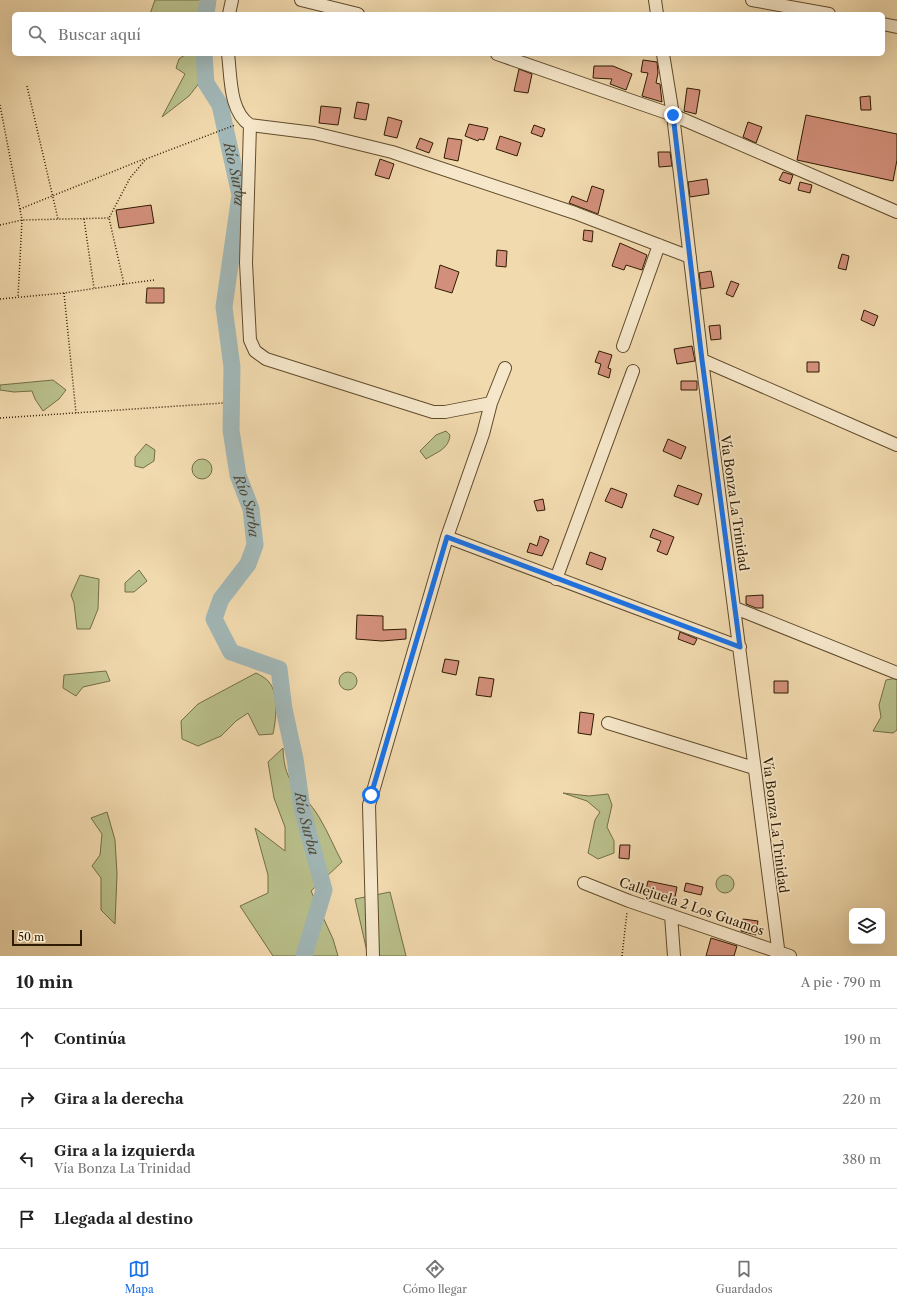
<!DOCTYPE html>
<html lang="es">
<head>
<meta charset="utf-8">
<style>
	body { margin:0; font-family:"Libre Caslon Text",serif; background:#f2f2f2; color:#222 }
	.controls { position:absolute; right:12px; bottom:12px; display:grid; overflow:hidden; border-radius:6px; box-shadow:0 4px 16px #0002 }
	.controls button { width:36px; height:36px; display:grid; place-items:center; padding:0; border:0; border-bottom:1px solid #e0e0e0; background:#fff; color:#222; font:20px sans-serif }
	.scale { position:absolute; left:12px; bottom:10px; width:70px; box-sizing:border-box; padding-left:4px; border:2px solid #2f1b01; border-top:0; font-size:11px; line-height:14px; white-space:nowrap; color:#2f1b01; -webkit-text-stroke:3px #f6e7ca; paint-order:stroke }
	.stop { position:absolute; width:12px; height:12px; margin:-9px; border:3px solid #1a73e8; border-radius:50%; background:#fff }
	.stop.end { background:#1a73e8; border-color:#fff; box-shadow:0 1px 4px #0008 }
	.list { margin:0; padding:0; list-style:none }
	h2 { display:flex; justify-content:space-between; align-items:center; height:52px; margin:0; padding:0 16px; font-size:17px }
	h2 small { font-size:13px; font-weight:400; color:#767676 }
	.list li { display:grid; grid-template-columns:26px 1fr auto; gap:12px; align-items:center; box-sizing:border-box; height:60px; padding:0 16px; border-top:1px solid #e0e0e0 }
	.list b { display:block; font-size:15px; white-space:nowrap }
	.list p { margin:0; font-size:13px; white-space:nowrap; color:#767676 }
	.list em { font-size:13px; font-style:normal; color:#767676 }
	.icon { flex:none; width:22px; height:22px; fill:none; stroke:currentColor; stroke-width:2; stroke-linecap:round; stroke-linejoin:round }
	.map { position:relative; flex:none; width:897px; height:956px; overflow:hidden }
	.search { position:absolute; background:#fff; box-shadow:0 4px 16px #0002; left:12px; right:12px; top:12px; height:44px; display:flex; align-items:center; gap:10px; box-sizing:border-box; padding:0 14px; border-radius:6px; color:#767676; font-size:15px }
	.sheet { height:292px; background:#fff }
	nav { display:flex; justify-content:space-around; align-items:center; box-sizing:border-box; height:56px; border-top:1px solid #e0e0e0; background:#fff; font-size:11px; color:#767676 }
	nav a { display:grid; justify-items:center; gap:2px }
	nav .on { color:#1a73e8 }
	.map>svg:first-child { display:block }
	.green { fill:#b9c08b; stroke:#746e46 }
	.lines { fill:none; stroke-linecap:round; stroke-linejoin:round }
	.river { stroke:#a1b7b7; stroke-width:17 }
	.building { fill:#d28f7b; stroke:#2f1b01 }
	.minor-casing { stroke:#604b2c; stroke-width:14 }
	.path { stroke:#2f1b01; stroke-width:1.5; stroke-dasharray:1 2; stroke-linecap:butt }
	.minor { stroke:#f6e7ca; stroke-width:12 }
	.route { stroke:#1a73e8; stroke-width:5 }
	.labels { text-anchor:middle; stroke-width:3.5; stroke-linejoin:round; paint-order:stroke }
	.street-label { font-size:13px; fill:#2f1b01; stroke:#f6e7ca }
	.water-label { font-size:14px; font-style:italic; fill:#514a38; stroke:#f6e7ca }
</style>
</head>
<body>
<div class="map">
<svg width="897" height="956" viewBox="0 0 897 956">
	<rect width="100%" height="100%" fill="#f1daae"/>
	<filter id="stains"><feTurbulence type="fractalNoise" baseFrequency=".005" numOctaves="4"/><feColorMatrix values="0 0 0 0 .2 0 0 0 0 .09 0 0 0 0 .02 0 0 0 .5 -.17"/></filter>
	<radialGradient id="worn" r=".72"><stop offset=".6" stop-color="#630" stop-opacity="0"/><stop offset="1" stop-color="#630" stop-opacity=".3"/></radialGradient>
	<path class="green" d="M155 0H208L204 14H150Z
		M186 54H197L200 82 189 96 162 117 185 74 176 68 179 59Z
		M53 380 66 390 59 399 43 411 35 399 32 391 14 392 0 390V385Z
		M446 431 450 435C449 449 437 452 426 459L420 451 436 435Z
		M146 444 155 450 154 461 143 468 135 466V457Z
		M192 469a10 10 0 1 1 20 0a10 10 0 1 1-20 0Z
		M139 570 147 581 134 592H125V583Z
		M80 575 99 579 98 609 90 629H77L74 603 71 595Z
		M106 671 110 681 83 687 76 696 63 688 64 675Z
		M339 681a9 9 0 1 1 18 0a9 9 0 1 1-18 0Z
		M256 673C260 675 266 678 269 682 279 694 276 720 273 734L259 735 248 713 236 721 221 736 198 746 182 739 181 721 198 704Z
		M897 678V730L893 733 873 731 881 717 879 705 886 680Z
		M283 748C284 788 302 789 319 817 328 832 334 847 342 862L311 891 333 939 338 956H273L240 906 268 893V875L255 828 285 851V827L274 798 268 762Z
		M563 793 589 796 608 794 612 805 607 827 614 841V853L598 859 588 853 595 820 600 812 587 801Z
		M107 812 115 840 117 874 115 924 101 910V878L92 866 100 855 102 834 91 818Z
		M716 884a9 9 0 1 1 18 0a9 9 0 1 1-18 0Z
		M390 892 406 956H368L355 899Z"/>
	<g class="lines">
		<g class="river">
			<path d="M206 14 208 0"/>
			<path id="s1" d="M204 54 206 83 220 105 240 195 224 307 232 367 231 430 238 475 251 509 255 545 248 564 221 599 214 619 231 652 279 669 284 709 295 759 302 809 324 890 304 956"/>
		</g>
	</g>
	<path class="building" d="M643 60 657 62 658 73 656 83 660 84 662 102 642 96 648 73 641 72Z
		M594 66H613L632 74 626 90 610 84 612 79 593 78Z
		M519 69 532 74 528 93 514 91Z
		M687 88 700 90 696 114 684 111Z
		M870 96 871 110H861L860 97Z
		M357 102 369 104 366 120 354 118Z
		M321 106 341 108 338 125 319 123Z
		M806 115 897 134V160L893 181 797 160Z
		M388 117 402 121 397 138 384 135Z
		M748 122 762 127 756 143 743 137Z
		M469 124 488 128 484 140 479 139 478 141 465 136Z
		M534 125 545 129 542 137 531 133Z
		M500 136 521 143 517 156 496 149Z
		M420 138 433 143 429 153 416 148Z
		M448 138 462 140 458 161 444 158Z
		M658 152H670L672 166 659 167Z
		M380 159 394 164 389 179 375 175Z
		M783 172 793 175 790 184 779 180Z
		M707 179 709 194 690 197 688 182Z
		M800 182 812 185 810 193 798 190Z
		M592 186 604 190 598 214 569 203 572 196 587 202Z
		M151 205 154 223 119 228 116 210Z
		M584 230 593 231 592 242 583 240Z
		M620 243 647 255 642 270 626 265 624 270 612 266Z
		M497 250 507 251 506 267 496 266Z
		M842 254 849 256 846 270 838 268Z
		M440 265 459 272 452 293 435 288Z
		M711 271 714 287 701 289 699 273Z
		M731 281 739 284 733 297 726 294Z
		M147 288H164V303H146Z
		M864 310 878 316 874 326 861 320Z
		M720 325 721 339 711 340 709 326Z
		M692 346 695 361 677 364 674 349Z
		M599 351 612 355 608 368 611 369 609 378 598 374 601 364 595 362Z
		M807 362H819V372H807Z
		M681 381H697V390H681Z
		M668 439 686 447 681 459 663 451Z
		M678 485 702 494 698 505 674 496Z
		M611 488 627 494 622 508 605 501Z
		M543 499 545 510 537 511 534 501Z
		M653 529 674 537 667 555 657 551 661 541 650 537Z
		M540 536 549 540 542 556 527 552 530 543 537 546Z
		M590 552 606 558 602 570 586 564Z
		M763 595V608H756L746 604V596Z
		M357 615 383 616V630L406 629V639L382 641 356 639Z
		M680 632 697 639 694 645 678 639Z
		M445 659 459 661 456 675 442 672Z
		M479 677 494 679 491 697 476 695Z
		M774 681H788V693H774Z
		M580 712 594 714 591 735 578 733Z
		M620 845H630L629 859 619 858Z
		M648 881 677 887 674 902 645 895Z
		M686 883 703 887 701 895 684 891Z
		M743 919 758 921 756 935 741 931Z
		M711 938 737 946 734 956H706Z"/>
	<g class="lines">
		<g class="minor-casing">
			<path id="minor" d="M301 0 358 14
				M655 0 657 14
				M752 0 829 14
				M229 14 232 0
				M883 24 897 27
				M228 54C231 77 229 111 250 125L314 133 392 152 575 213 690 257
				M497 54 673 115 897 212
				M663 54 673 115 702 360 779 956
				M250 125 246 263 250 340 255 351 266 359 433 412H445L491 403
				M623 346 659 245
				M702 360 897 445
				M447 537 740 647
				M556 579 633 371
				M735 608 897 673
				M608 723 754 768
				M584 883 629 901 790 956
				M671 915 674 956
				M373 956 369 805 447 537 483 434 491 403 505 368"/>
		</g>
		<path class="path" d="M27 86 58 219
			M0 105 22 220 18 297
			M20 209 144 159
			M84 219 94 288
			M0 225 22 220 109 218
			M154 280 124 284 109 218 130 178 146 159 235 125
			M64 293 76 413
			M0 299 64 293 124 284
			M0 418 223 403
			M622 956 627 912"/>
		<use href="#minor" class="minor"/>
	</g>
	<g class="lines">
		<path class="route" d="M371 795 447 537 740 647 702 360 673 115"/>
	</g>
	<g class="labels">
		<g class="street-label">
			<text transform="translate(735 503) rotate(82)" y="5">Vía Bonza La Trinidad</text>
			<text transform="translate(776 825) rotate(83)" y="5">Vía Bonza La Trinidad</text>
			<text transform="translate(692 906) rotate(19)" y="5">Callejuela 2 Los Guamos</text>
		</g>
		<g class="water-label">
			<text dy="5" stroke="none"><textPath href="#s1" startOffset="126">Río Surba</textPath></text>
			<text dy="5" stroke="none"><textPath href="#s1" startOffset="462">Río Surba</textPath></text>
			<text dy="5" stroke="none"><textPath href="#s1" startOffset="833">Río Surba</textPath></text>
		</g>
	</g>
	<rect width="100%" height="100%" filter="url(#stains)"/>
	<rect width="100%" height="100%" fill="url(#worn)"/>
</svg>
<div class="controls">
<button><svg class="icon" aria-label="layers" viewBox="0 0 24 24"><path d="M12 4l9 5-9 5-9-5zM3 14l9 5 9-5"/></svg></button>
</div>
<div class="scale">50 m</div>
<div class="stop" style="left:371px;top:795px"></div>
<div class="stop end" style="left:673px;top:115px"></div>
<div class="search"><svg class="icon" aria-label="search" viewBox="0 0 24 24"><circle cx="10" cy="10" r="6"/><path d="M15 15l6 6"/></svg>Buscar aquí</div>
</div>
<section class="sheet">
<h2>10 min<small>A pie · 790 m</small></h2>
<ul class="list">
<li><svg class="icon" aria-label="ahead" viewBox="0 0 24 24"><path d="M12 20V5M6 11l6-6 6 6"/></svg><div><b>Continúa</b></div><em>190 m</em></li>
<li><svg class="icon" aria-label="right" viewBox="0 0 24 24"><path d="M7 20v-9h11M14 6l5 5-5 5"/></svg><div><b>Gira a la derecha</b></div><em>220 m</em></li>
<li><svg class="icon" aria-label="left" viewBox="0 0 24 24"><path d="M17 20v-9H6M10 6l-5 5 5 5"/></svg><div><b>Gira a la izquierda</b><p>Vía Bonza La Trinidad</p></div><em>380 m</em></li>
<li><svg class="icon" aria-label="arrive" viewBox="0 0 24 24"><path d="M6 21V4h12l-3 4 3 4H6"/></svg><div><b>Llegada al destino</b></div></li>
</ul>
</section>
<nav>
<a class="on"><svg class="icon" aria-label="map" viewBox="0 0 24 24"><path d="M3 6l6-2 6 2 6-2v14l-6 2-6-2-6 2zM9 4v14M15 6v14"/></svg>Mapa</a>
<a><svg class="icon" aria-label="directions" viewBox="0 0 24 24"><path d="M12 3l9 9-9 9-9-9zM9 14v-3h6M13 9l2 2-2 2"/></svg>Cómo llegar</a>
<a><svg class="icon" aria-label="saved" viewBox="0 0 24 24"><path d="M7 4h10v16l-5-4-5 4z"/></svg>Guardados</a>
</nav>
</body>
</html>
